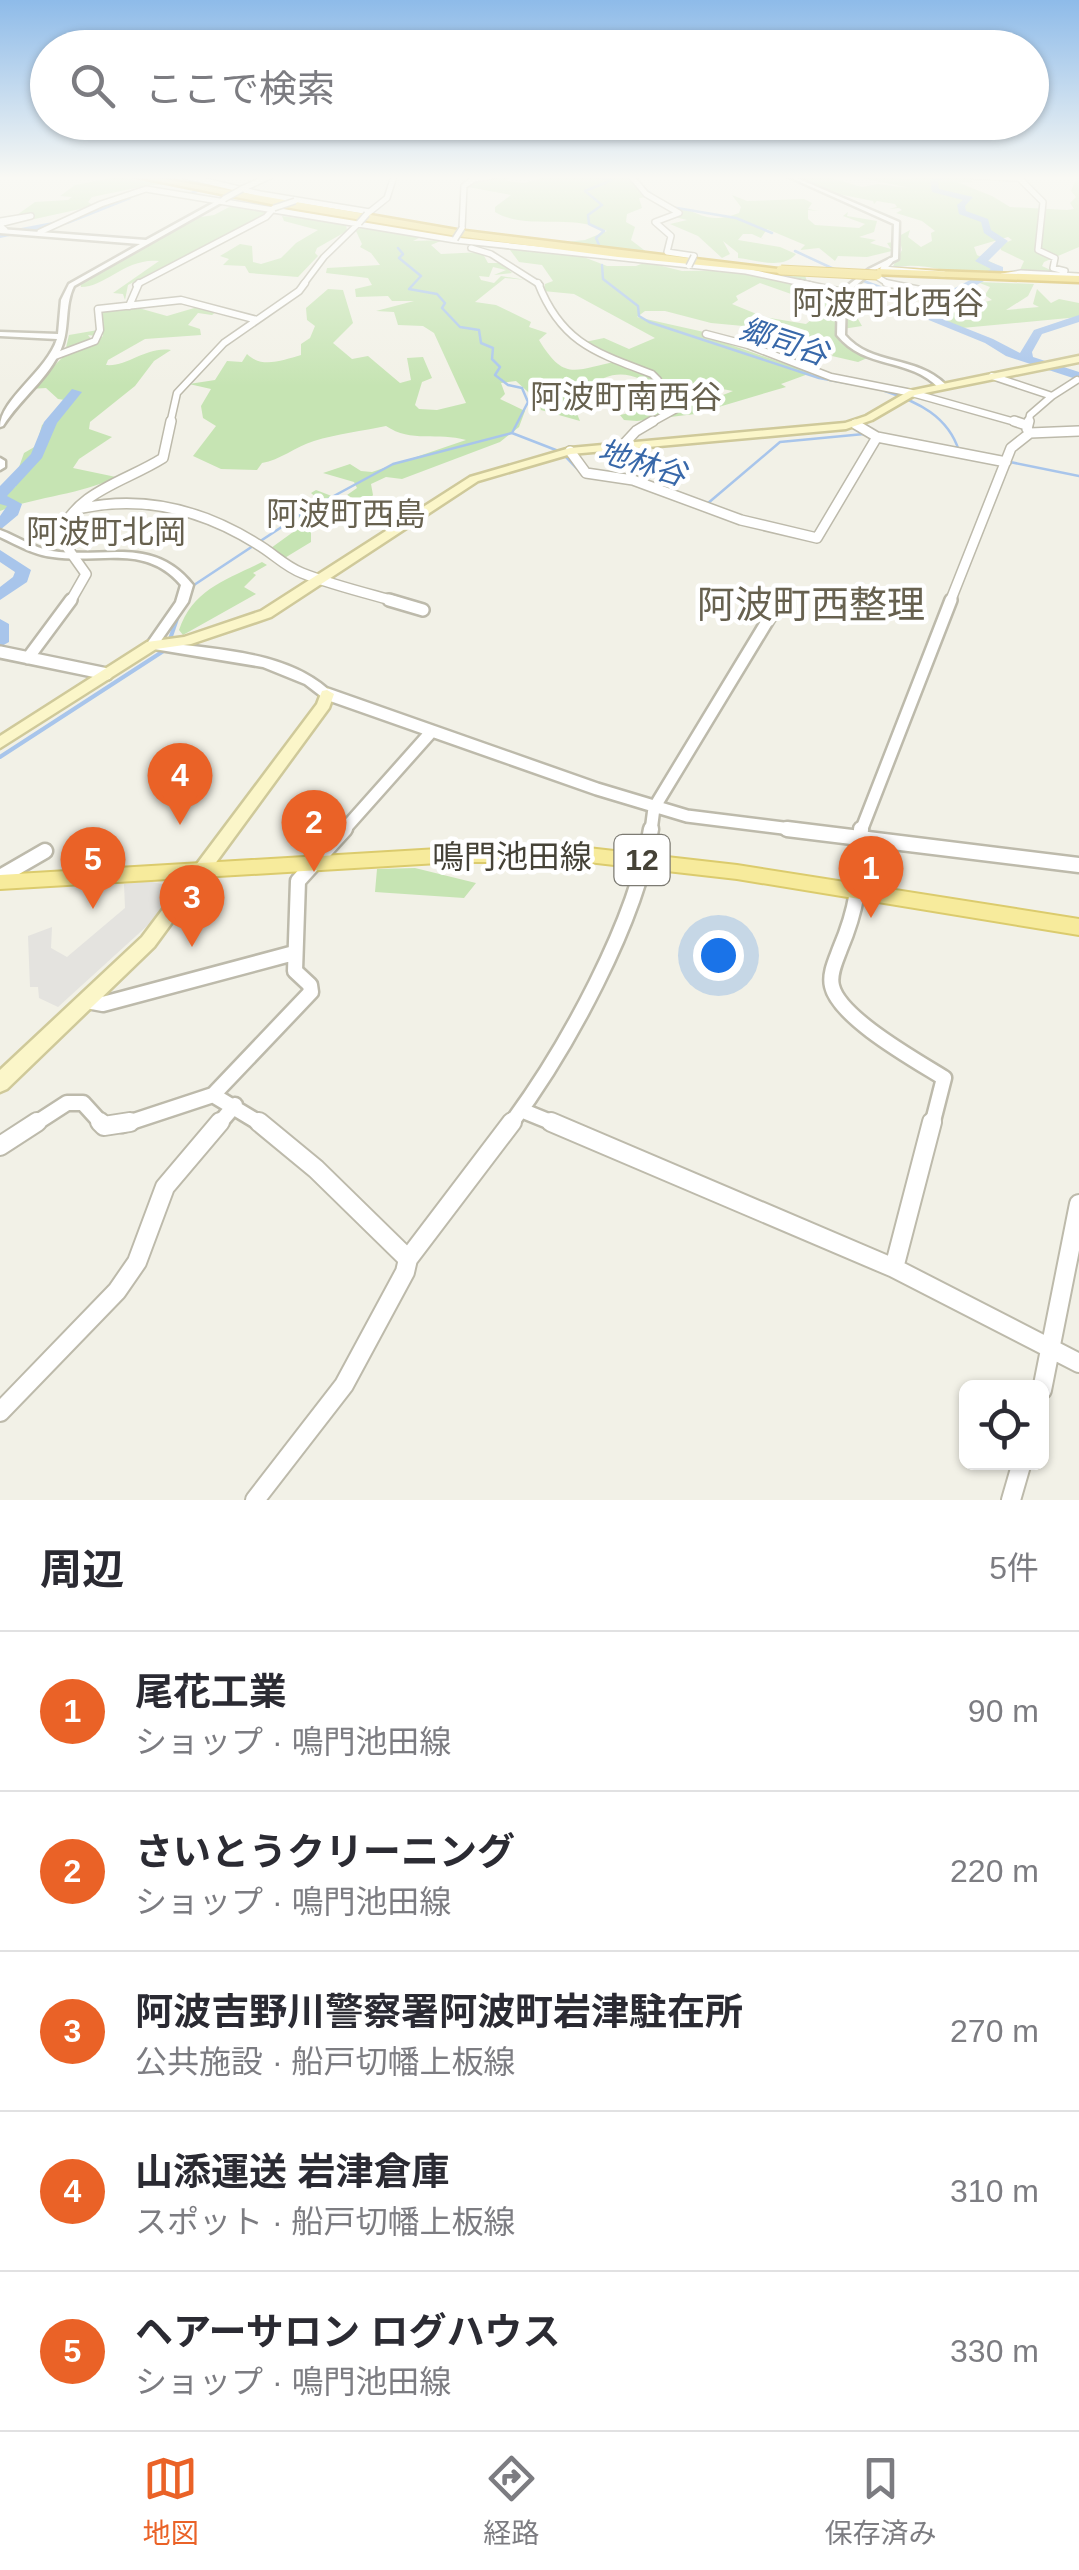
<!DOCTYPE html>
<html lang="ja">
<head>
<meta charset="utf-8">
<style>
	body { margin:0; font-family:Arial,"Noto Sans JP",sans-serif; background:#f2f2f3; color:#2b2b33 }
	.controls { position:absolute; right:30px; bottom:30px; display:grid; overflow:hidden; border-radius:15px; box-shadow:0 2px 8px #0004 }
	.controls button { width:90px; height:90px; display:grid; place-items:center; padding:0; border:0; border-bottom:2px solid #e1e1e2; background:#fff; color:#2b2b33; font:50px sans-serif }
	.you { position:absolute; left:718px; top:955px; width:35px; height:35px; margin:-25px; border:8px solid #fff; border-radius:50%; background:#1a73e8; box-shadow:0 0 0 15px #1a73e833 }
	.badge { display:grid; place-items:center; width:65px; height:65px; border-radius:50%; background:#ea6227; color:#fff; font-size:32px; font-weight:700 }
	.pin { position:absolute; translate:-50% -82px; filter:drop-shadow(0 2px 5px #0008) }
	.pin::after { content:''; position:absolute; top:52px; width:35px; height:30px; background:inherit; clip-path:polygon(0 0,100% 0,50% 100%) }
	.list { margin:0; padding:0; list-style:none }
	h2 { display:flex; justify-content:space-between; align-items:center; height:130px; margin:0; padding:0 40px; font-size:42px }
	h2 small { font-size:32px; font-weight:400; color:#7c7c81 }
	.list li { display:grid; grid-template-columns:65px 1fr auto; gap:30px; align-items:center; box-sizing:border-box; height:160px; padding:0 40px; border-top:2px solid #e1e1e2 }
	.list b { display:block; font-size:38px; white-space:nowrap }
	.list p { margin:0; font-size:32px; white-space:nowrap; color:#7c7c81 }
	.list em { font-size:32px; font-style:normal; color:#7c7c81 }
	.icon { flex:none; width:55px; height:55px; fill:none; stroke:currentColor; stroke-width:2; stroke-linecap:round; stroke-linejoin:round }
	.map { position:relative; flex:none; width:1079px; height:1500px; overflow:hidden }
	.search { position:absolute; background:#fff; box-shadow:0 2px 8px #0004; left:30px; right:30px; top:30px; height:110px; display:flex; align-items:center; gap:25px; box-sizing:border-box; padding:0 35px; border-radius:55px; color:#7c7c81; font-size:38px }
	.sheet { height:930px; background:#fff }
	nav { display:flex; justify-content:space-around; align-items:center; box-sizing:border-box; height:140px; border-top:2px solid #e1e1e2; background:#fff; font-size:28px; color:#7c7c81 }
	nav a { display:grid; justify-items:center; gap:5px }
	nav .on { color:#ea6227 }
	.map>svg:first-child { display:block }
	.green { fill:#c6e4b3; fill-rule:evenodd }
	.parking { fill:#e4e3df }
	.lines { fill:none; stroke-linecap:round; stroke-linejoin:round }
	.stream-far1 { stroke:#a8c5eb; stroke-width:2.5 }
	.stream { stroke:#a8c5eb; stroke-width:4 }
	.river { fill:#a8c5eb; fill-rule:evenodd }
	.minor-far5-casing { stroke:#bdbaab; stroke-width:8 }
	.minor-far4-casing { stroke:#bdbaab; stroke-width:9 }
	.minor-far3-casing { stroke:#bdbaab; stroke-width:12 }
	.minor-far2-casing { stroke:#bdbaab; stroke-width:16 }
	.minor-far1-casing { stroke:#bdbaab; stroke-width:19 }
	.minor-casing { stroke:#bdbaab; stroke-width:22 }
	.tertiary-casing { stroke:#bdbaab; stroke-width:5 }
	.secondary-casing { stroke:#cfc99a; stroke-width:5 }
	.primary-casing { stroke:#dbcb6d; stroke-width:4 }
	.motorway-casing { stroke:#d2b342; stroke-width:5 }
	.minor-far5 { stroke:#fff; stroke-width:5 }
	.minor-far4 { stroke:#fff; stroke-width:6 }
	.minor-far3 { stroke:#fff; stroke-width:9 }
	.minor-far2 { stroke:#fff; stroke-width:11 }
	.minor-far1 { stroke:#fff; stroke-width:14 }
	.minor { stroke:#fff; stroke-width:18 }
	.tertiary { fill:#fff; fill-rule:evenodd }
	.secondary { fill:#fbf6c9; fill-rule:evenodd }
	.primary { fill:#f7eb9c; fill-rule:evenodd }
	.motorway { fill:#f3dc72; fill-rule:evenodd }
	.minor-bridge-casing { stroke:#bdbaab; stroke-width:8; stroke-linecap:butt }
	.motorway-bridge-casing { stroke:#d2b342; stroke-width:11; stroke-linecap:butt }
	.minor-bridge { stroke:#fff; stroke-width:5 }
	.motorway-bridge { stroke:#f3dc72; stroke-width:9 }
	.labels { text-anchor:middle; stroke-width:9; stroke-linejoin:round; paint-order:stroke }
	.far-water-label { font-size:30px; font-style:italic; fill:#3868a9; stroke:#fff }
	.shield { fill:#fff; stroke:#7d7b73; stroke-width:2.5 }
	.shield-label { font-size:30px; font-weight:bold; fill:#454237 }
	.far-quarter-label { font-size:32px; fill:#67614f; stroke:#fff }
	.street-label { font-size:32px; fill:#454237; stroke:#fff }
	.quarter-label { font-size:38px; fill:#67614f; stroke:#fff }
</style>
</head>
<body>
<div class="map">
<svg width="1079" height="1500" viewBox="0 0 1079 1500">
	<rect width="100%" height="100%" fill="#f2f1e7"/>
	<path class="green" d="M109 176 173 185H150L92 197 88 202 94 206 30 220 35 216 17 215 35 202 68 200 72 197 60 196 75 185 111 178Z
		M469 176 510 178 506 181 524 183 542 178 534 176H626L647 197 639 198 642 208 627 214 626 222 635 227 631 240 648 253 555 243 585 240 607 231C574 213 526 231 495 212V207L511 195 468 187Z
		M796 176H824L862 187 878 184 910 188 852 176 911 179 916 176H968L973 182H957L992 196 1010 207 1067 210 1074 209 1070 203 1076 197 1071 191 1077 176H1071H1079V247L1044 262 1042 266 1059 274 1020 270 1024 261 1001 250 1000 245 1012 240 1008 237 974 247 977 255 995 264 993 270C958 280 926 259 892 268L902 250 899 236 910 230 908 237 921 247 932 241 931 233 935 231 922 221 896 213 902 210 899 208 889 209 897 207 895 204 877 201 874 204 873 201 838 194Z
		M732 195 747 201 804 199 812 203 808 209 819 211 808 210V219L815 225 859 228 865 224 843 216 848 212 847 216 877 221 874 232 859 237 876 240 870 243 891 249 887 243 893 242 896 250 867 257 838 256 835 261 819 248 800 250 805 245 767 229 761 238 781 247 752 234H743L738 240 780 247 796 254C783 270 756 260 738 258V253L723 241 730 254 722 258 698 236 670 224 687 220 671 216 680 215 681 211 669 207C698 207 703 227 739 213L741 207Z
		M233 205 266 210V214L128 285 125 300 123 294 113 293 159 261C127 257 105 287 81 287L80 282 194 218 214 215Z
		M282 216 346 224 347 231 317 248 315 253 318 256 298 277 249 273 245 266 223 265 229 259 220 256 240 244 252 246 253 262 261 264 281 258 296 243 318 230 284 221Z
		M363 226 423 236 413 241 443 240 431 245 441 254 482 252 488 263H502L512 273 494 275 506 270 493 267 489 277 479 276 481 280 494 283 501 276 526 280 505 278 475 302 496 305 531 322 529 327 547 333 539 340C565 383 575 369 619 361L585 342 604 338 629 349 655 338 574 294 543 291 545 284 553 281 542 265 519 262 510 250 467 243 581 256 607 266H636L646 262 682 271 753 270 805 275 807 282 841 287 836 302H853L858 298 860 301 854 312 862 326 836 330 840 342 872 356 858 362 832 356 834 352 801 347 803 343 797 342 779 350 771 347 779 340 754 327 711 323 665 311H645L637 317 704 332 711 338 811 373 781 384 786 387 695 414 637 421 624 420 620 415C657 406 697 407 733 391L701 385 678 398 647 402 660 390C642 379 625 369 604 378L602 391 590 396 604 401 600 404 572 402 580 421 541 410 539 402 516 381 501 383 505 394 500 399 525 411 519 427 500 442 402 479 386 477 371 484 373 495 365 505 347 495 357 488 354 482 323 473 350 464 361 471 372 472 466 440C438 432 411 443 386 426 363 431 336 434 314 441 295 447 280 460 262 463L257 470 221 469 193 456 216 426 203 418 201 406 211 389 189 384 215 380 227 361 242 362 247 354C262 369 283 360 301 355V344L310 338 315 326 307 320 306 308 328 289 343 290 353 323 333 343 352 359 368 356 400 383 411 380 407 358 423 357 432 378 422 382 415 405 419 409 437 410 466 403 434 333 423 326 398 325 394 312 376 311 414 301H392L388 296 356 297 355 289 372 285 368 278 326 273 327 268 380 265 371 253 360 247 362 244 356 231ZM760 283 794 295 793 302 816 316 806 324 764 317 732 304 738 300 736 296Z
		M977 282 1034 284 1028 296 1006 310 1039 307 1033 304 1037 289 1051 303 1059 299 1079 303V317L962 328 943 321 958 310 992 300 985 295 990 287Z
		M201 306 217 311 212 315 198 313 188 325 200 329 201 335 145 339 108 360 106 365C128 367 146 346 171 350L154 361 135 386 90 422 89 429 112 437 79 459 73 468 116 477C81 495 37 496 0 511V500L16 486 13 484 24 453 36 446 42 425 71 401 58 399 46 388 30 389 64 356 69 335 98 330 96 336 88 335 92 340 78 348 82 349 103 336 99 311 135 307 167 316Z
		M316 490 363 508 333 516 311 528V542L283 559 271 548 300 527 275 512 309 503 321 509 327 507 311 493Z
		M262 562 267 565 253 573 256 575 244 587 256 594 183 635 179 630C193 589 226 580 262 562Z
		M415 868 476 883 464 898 375 892 377 869Z"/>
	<path class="parking" d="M147 881 167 885 169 896 159 915 58 1007 39 998 38 987H30L28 936 52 927 51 948 67 957 125 908 124 884Z"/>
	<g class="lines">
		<path class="stream-far1" d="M590 176 612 180 585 191 602 205 588 215 589 224 604 231 596 238 599 245
			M635 176 641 186 663 203
			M191 193 215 185
			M671 207 736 218 772 233
			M398 248 403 254 399 258 421 276 409 289 437 294 445 303 442 308 460 327 479 330 481 343 493 348 492 359 500 367 495 375 508 385 522 388 528 402 512 433
			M795 251 836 270
			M602 265 603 279 638 306 639 316 649 322 819 378 852 384
			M858 279 880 287 919 311
			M885 391C918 402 948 416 959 451
			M512 433 561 452 583 475
			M1005 461 1079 476
			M707 504 780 442 864 434
			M191 587 306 511 393 464 512 433"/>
		<path class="stream" d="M169 642 179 613
			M0 757 165 650"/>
		<path class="river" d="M942 176H953L938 181 939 189 973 197 965 206 966 211 988 219 991 230 1008 241 988 261 1003 267V271L925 312 993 339 1020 353 1034 330 1079 315V322L1042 334 1032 352 1033 357 1079 372V380L1006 356 985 343 914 314 915 309 991 269 975 261 996 241 984 233 981 222 959 214 957 205 963 200 932 192 930 180Z
			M128 194 131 199 68 224 0 238V232L63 220Z
			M72 389 82 392 57 423 42 458 7 496 22 504 18 515 0 530V516L7 506 0 504V486L31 454 44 422Z
			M0 550 31 570 27 582 0 600V587L13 577 15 572 0 562Z
			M0 619 9 624V642L0 647Z"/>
		<g class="minor-far5-casing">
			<path id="minor-far5" d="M185 176 260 194 370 212
				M631 176 646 194 679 213 655 222 671 236 667 252 694 256
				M973 176 1019 178 1043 202 1038 250 1055 258 1053 268 1065 271
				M242 189 270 176
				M367 214 387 198 394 176
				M0 221 31 216 3 223 0 226 5 230
				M462 228 464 186 474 179 492 176
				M40 232 101 204 146 189 455 240 746 271 811 285
				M471 248 491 254 540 285
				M890 261 883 269 944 274
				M1002 276 1021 273 1079 276
				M879 278 890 285
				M136 285 266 217 274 208
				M303 285 324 257 359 223"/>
		</g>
		<g class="minor-far4-casing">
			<path id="minor-far4" d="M538 283C561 342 594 352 652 374L658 380 657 389 638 401 652 406 677 404 678 408 649 424
				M799 283 843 292
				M886 283 935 293 940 303 928 308
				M129 306 139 283
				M706 334 748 345 831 377 912 393 1022 424
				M55 356 95 341 100 330 98 309 181 300 257 320
				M992 376 1052 396 1077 380
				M170 424 177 393 224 343 299 291 305 283
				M1028 424 1030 415 1052 396"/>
		</g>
		<g class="minor-far3-casing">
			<path id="minor-far3" d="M1014 421 1026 425
				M855 424 877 437 1006 462
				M1027 429 1029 421
				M623 445 636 431 653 421
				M570 451 586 473 633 480 741 520 817 538 877 437
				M82 508C145 495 203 510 257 544 273 553 284 566 302 573 332 585 366 593 398 602
				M70 602 86 574 59 536C76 491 125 482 163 458L171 421
				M950 602 1011 448 1030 433 1079 431"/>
		</g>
		<g class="minor-far2-casing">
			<path id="minor-far2" d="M389 600 423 610
				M0 652 107 674
				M28 658 71 600
				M327 694 597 789 687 816 807 831
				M343 831 432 731
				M651 831 654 808 774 610
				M861 831 951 600"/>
		</g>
		<g class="minor-far1-casing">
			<path id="minor-far1" d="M787 829 1079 865
				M861 829C859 878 860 902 840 949 836 960 829 974 832 986 839 1018 917 1061 944 1078L932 1125
				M0 877 45 851
				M87 1001 103 1004 294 953
				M213 1095 311 992 310 985 295 971 298 881 345 829
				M521 1110 558 1125
				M33 1125 67 1103H83L103 1125
				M122 1125 213 1095 263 1125
				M218 1125 235 1105
				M510 1125C566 1050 637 921 651 829"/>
		</g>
		<g class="minor-casing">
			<path id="minor" d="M100 1122 104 1126 130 1122
				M259 1122 316 1169 408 1259
				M551 1122 894 1268 1079 1363
				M0 1146 37 1122
				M894 1268 932 1122
				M1042 1390 1079 1204
				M0 1412 117 1291 137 1262 165 1187 220 1122
				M255 1500 344 1385 405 1272 408 1259 512 1122
				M1011 1500 1022 1462"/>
		</g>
		<g class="tertiary-casing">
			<path id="tertiary" d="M787 176H792L899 222 898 259 873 271 846 294 845 335C871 366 915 355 945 384V388H939C909 357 865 370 837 335L838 293 869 269 893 257 894 224Z
				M224 197 226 200 74 286C64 306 70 329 61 349 49 378 20 399 3 426L0 427C0 399 47 371 57 339L0 336V332L58 334 61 300 69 284 140 244 0 233V229L146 240Z
				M0 458 5 461V467L0 470Z
				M0 530C17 536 33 548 52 551 106 559 153 535 193 585L188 602 160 642C217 650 290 651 333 694L332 697H322L305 684 263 667 148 648 146 645 176 602 181 585C145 543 100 564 53 557 34 555 17 545 0 537Z"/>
		</g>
		<g class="secondary-casing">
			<path id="secondary" d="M1079 356V362L915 395 872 420 846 429 571 454 478 481 271 617 191 644 156 649 0 748V736L147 642 184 637 261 611 470 477 570 448 845 423 866 416 909 391Z
				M327 690 334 694 329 708 154 947 7 1089 0 1092V1070L142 937 317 704 322 691Z"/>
		</g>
		<g class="primary-casing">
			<path id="primary" d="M455 848H588L737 865 1079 919V935L737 879 588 862H455L0 889V875Z"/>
		</g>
		<g class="motorway-casing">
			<path id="motorway" d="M132 176H146L457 230 786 270 781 273 618 257 457 236 296 209Z
				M877 269 1079 276V282L873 274Z"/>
		</g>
		<use href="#minor-far5" class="minor-far5"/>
		<use href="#minor-far4" class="minor-far4"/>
		<use href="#minor-far3" class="minor-far3"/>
		<use href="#minor-far2" class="minor-far2"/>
		<use href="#minor-far1" class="minor-far1"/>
		<use href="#minor" class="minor"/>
		<use href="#tertiary" class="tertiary"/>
		<use href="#secondary" class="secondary"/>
		<use href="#primary" class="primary"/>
		<use href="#motorway" class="motorway"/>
		<g class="minor-bridge-casing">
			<path id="minor-bridge" d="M224 199 242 189
				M274 208 295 201
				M359 223 367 214
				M455 239 462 228
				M689 266 694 256"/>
		</g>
		<g class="motorway-bridge-casing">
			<path id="motorway-bridge" d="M781 270 877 275"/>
		</g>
		<use href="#minor-bridge" class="minor-bridge"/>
		<use href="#motorway-bridge" class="motorway-bridge"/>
	</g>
	<linearGradient id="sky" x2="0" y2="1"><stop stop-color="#8ebbe9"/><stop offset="0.46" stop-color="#f9f9f4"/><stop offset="1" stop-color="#f9f9f4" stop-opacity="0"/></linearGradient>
	<rect width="1079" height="386" fill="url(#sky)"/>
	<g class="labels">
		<g class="far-water-label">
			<text transform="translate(784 342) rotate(18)" y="10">郷司谷</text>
			<text transform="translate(642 463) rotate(17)" y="10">地林谷</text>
		</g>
		<rect class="shield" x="614.5" y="835" width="55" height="50" rx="8"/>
		<g class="shield-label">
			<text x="642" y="870">12</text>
		</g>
		<g class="far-quarter-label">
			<text x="888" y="314">阿波町北西谷</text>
			<text x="626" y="408">阿波町南西谷</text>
			<text x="346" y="525">阿波町西島</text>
			<text x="106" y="543">阿波町北岡</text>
		</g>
		<g class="street-label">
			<text x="512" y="868">鳴門池田線</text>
		</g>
		<g class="quarter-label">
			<text x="811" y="618">阿波町西整理</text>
		</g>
	</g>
</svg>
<div class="controls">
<button><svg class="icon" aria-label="locate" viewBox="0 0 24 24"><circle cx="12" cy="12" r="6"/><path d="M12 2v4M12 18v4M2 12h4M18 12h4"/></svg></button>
</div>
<div class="you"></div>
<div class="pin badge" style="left:871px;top:918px">1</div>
<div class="pin badge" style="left:314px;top:872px">2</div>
<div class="pin badge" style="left:192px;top:947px">3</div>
<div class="pin badge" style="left:180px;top:825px">4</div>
<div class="pin badge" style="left:93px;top:909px">5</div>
<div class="search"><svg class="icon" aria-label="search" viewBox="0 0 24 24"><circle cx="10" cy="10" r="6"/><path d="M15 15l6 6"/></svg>ここで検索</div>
</div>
<section class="sheet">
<h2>周辺<small>5件</small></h2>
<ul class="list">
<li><span class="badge">1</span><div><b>尾花工業</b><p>ショップ · 鳴門池田線</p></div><em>90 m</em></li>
<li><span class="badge">2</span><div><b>さいとうクリーニング</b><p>ショップ · 鳴門池田線</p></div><em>220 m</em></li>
<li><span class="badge">3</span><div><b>阿波吉野川警察署阿波町岩津駐在所</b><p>公共施設 · 船戸切幡上板線</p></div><em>270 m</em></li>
<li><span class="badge">4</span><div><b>山添運送 岩津倉庫</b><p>スポット · 船戸切幡上板線</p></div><em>310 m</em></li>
<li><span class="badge">5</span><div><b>ヘアーサロン ログハウス</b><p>ショップ · 鳴門池田線</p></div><em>330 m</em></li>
</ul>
</section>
<nav>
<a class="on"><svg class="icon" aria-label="map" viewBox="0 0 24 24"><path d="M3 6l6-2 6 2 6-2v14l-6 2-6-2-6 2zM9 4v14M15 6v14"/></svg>地図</a>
<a><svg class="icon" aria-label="directions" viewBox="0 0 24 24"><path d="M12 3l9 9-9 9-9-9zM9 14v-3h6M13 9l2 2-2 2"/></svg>経路</a>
<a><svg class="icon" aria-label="saved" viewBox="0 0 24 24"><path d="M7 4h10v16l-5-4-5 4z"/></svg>保存済み</a>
</nav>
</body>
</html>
